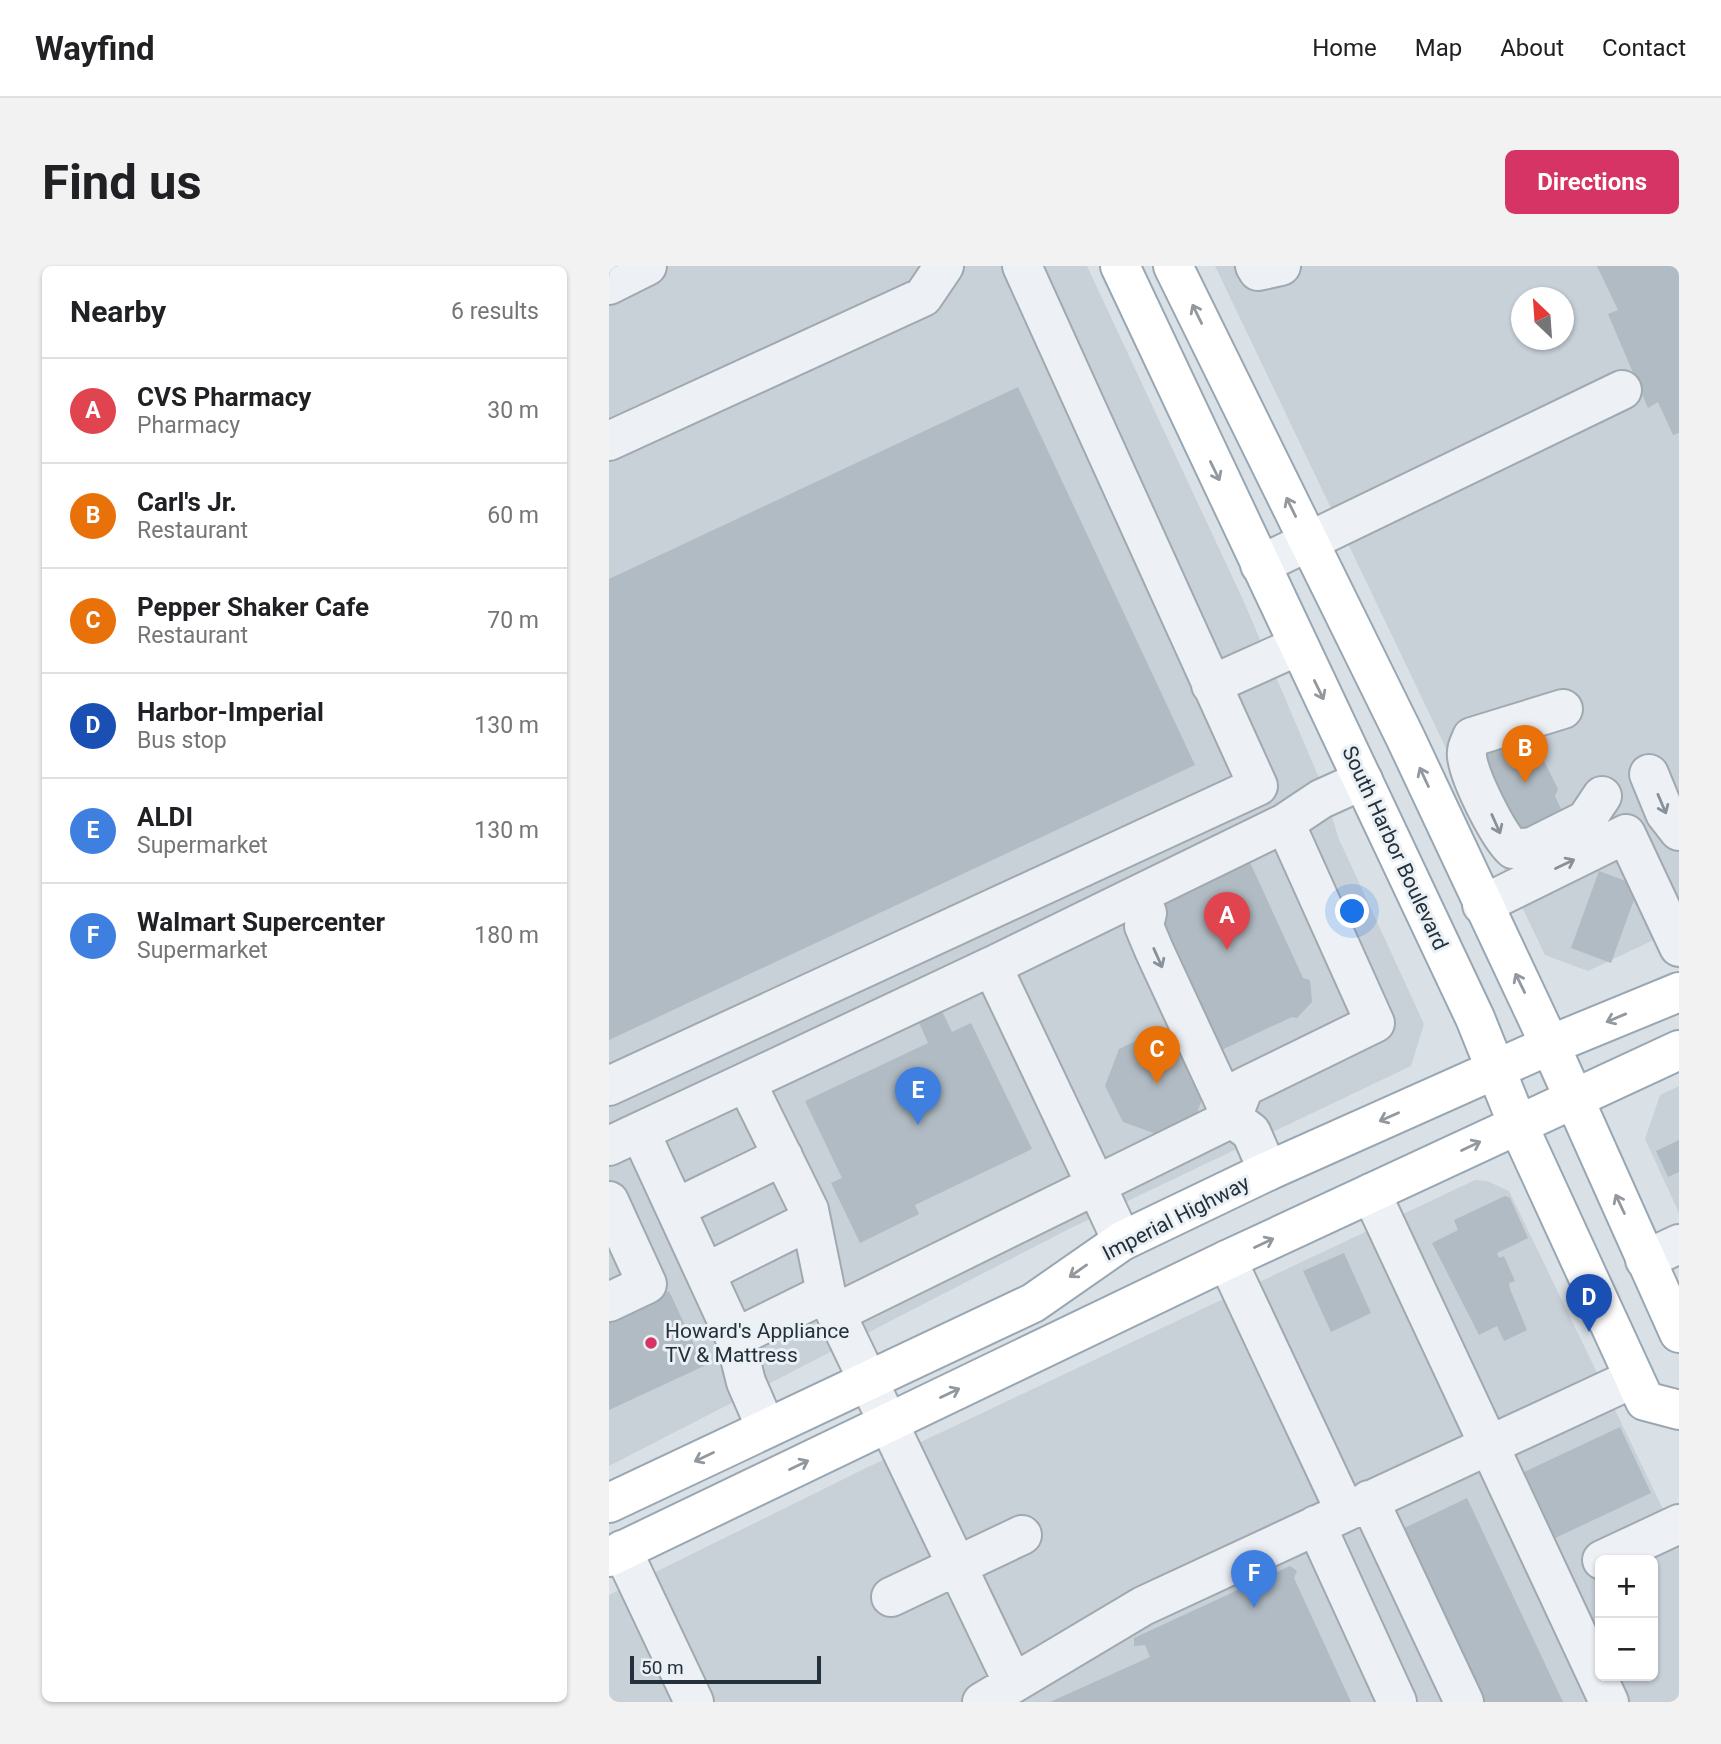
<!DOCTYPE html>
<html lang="en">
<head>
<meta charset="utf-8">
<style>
	body { margin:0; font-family:Roboto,sans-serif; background:#f2f2f2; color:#202124 }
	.controls { position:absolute; right:21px; bottom:21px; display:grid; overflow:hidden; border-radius:10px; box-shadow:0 2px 5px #0004 }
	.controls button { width:63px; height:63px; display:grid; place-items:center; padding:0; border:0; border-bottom:2px solid #e0e0e0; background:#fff; color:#202124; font:35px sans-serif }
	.compass { position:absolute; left:902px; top:21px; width:63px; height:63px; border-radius:50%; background:#fff; box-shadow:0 2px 5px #0004; rotate:335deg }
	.scale { position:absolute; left:21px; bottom:18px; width:191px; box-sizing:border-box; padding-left:7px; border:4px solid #24313d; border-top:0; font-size:19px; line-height:24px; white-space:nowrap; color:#24313d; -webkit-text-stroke:5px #eaf0f4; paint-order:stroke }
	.you { position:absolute; left:744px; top:646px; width:24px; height:24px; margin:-18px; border:5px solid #fff; border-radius:50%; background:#1a73e8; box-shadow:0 0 0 10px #1a73e833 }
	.badge { display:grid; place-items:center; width:46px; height:46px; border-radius:50%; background:#d63465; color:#fff; font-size:23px; font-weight:700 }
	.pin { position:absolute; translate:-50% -58px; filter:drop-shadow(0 2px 4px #0008) }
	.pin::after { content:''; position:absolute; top:37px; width:24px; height:21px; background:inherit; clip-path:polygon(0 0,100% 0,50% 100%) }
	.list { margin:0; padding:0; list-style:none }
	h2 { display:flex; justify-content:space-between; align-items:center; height:91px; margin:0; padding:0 28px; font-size:30px }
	h2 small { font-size:23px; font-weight:400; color:#757577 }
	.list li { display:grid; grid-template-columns:46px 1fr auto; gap:21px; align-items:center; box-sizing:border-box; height:105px; padding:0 28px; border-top:2px solid #e0e0e0 }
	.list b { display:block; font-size:26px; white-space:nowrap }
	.list p { margin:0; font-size:23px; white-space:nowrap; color:#757577 }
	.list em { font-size:23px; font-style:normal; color:#757577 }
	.map { position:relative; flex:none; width:1070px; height:1436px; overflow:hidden; border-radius:10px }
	header { display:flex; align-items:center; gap:42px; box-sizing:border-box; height:98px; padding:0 35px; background:#fff; border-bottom:2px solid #e0e0e0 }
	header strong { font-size:33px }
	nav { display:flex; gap:38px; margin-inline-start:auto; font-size:24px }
	.intro { display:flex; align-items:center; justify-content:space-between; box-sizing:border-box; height:168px; padding:0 42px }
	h1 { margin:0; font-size:49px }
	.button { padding:18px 32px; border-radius:10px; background:#d63465; color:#fff; font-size:24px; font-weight:700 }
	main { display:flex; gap:42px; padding:0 42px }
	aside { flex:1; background:#fff; border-radius:10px; box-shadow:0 2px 5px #0004 }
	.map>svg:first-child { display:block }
	.built { fill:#c8d0d8; fill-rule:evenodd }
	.building { fill:#b1bbc3 }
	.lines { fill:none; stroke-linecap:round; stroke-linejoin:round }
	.minor-casing { stroke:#a0a9b0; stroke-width:42 }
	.major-casing { stroke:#99a7b3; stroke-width:42 }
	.minor { stroke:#edf1f5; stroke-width:38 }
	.major { stroke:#fff; stroke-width:38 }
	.oneway { stroke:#92989e }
	.oneway2 { stroke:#889199 }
	.poi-dot { fill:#d63465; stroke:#eaf0f4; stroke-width:2.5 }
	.labels { text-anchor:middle; stroke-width:6; stroke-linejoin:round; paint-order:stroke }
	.street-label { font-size:21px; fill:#24313d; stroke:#eaf0f4 }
	.poi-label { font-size:21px; fill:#24313d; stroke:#eaf0f4; text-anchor:start }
</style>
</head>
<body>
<header>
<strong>Wayfind</strong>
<nav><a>Home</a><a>Map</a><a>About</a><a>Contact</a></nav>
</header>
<div class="intro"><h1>Find us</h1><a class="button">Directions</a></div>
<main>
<aside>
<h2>Nearby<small>6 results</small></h2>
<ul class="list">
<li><span class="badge" style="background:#e0444e">A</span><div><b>CVS Pharmacy</b><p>Pharmacy</p></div><em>30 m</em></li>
<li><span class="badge" style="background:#e8710a">B</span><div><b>Carl's Jr.</b><p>Restaurant</p></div><em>60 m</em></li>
<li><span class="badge" style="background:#e8710a">C</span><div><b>Pepper Shaker Cafe</b><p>Restaurant</p></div><em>70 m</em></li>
<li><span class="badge" style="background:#1a4fb4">D</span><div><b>Harbor-Imperial</b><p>Bus stop</p></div><em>130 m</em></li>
<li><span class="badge" style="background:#3f7fe0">E</span><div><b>ALDI</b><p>Supermarket</p></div><em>130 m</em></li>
<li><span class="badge" style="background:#3f7fe0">F</span><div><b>Walmart Supercenter</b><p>Supermarket</p></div><em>180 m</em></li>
</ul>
</aside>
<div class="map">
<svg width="1070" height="1436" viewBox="0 0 1070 1436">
	<rect width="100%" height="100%" fill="#dae1e6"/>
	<path class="built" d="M0 0H478L635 336 716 526 729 571 815 758 802 800 464 961 0 1200Z
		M606 0H1070V662L979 705 936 689ZM912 32H954V74H912Z
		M1070 820V947L1036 873 1051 829Z
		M866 914 878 915 900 925 1070 1276V1436H0V1329L257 1202ZM991 1294H1044V1410H991Z"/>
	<path class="building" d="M988 0H1070V167L1064 169 1049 136 1039 142 999 48 1009 44Z
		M409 121 586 499 0 774V313Z
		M920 465 949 523 946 530 957 554 904 580 869 487Z
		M639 592 694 712 701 714 703 736 688 752 683 751 604 788 542 656 549 634Z
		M990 605 1030 620 1002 697 962 682Z
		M331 741 343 766 362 757 423 883 306 939 310 948 251 977 222 917 233 912 196 835 319 777 308 752Z
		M545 766 583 778 600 815 586 852 550 869 514 856 496 820 510 783Z
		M1070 874V906L1059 911 1047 885Z
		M896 930 901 932 919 972 888 987 890 992 895 990 906 1015 900 1017 901 1023 918 1064 895 1075 888 1060 870 1069 823 977 849 964 845 954Z
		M735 987 762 1047 722 1066 694 1005Z
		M60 1025 95 1100 0 1144V1053Z
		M1011 1161 1042 1227 944 1273 913 1207Z
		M858 1232 954 1436H866L787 1266Z
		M681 1300 688 1305 685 1312 742 1436H441L541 1391 536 1379 525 1380V1372Z"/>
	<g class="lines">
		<g class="minor-casing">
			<path id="minor" d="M646 0 649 5 672 0
				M0 19 38 0
				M0 175 314 31 335 0
				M651 299 1013 124
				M602 419 689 380
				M954 443 863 471C860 478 857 483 858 491 861 513 889 569 904 583L923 581 977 554 993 530
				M1040 508 1056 547 1070 565
				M676 557 712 533 754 514
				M529 629 538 647 535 660 545 684 623 852 642 866 659 905
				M873 639 1017 568 1070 681
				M137 816 383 700 487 919 623 852 635 821 766 757 676 557 383 700
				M0 820 649 520 413 0
				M31 866 126 1072 137 1116 157 1162
				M0 880 137 816 200 944 217 1027 404 1417
				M762 927 1000 1436
				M0 935 38 1018 0 1036
				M67 942 174 890
				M618 994 736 1245
				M1036 994 1070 978
				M96 1007 202 954
				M227 1047 487 919 513 975
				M126 1072 217 1027
				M760 1234 855 1436
				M707 1259 788 1436
				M13 1284 85 1436
				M993 1294 1070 1258
				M282 1331 413 1269
				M373 1436 534 1340 1025 1112"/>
		</g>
		<g class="major-casing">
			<path id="major" d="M511 0 866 752 909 859 1036 1135 1070 1144
				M564 0 796 471 941 779 1070 1067
				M0 1237 424 1037 513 975 659 905 941 779 1070 726
				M0 1291 618 994 1070 784"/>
		</g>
		<use href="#minor" class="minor"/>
		<use href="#major" class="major"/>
	</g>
	<defs><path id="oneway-shaft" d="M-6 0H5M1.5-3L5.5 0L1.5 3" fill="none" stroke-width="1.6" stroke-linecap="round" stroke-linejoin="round" transform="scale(1.75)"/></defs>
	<g class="oneway">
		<use href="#oneway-shaft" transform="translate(588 48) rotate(-116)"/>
		<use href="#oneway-shaft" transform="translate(606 205) rotate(64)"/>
		<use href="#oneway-shaft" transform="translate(682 241) rotate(-116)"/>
		<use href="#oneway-shaft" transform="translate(710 424) rotate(64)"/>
		<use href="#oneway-shaft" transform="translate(815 511) rotate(-115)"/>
		<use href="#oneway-shaft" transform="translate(911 717) rotate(-116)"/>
		<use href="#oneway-shaft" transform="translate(1007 752) rotate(157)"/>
		<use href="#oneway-shaft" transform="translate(780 851) rotate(156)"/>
		<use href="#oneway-shaft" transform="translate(862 880) rotate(-25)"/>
		<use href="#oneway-shaft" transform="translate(1011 938) rotate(-115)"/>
		<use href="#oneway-shaft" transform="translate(655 977) rotate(-25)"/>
		<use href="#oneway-shaft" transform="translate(469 1005) rotate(145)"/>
		<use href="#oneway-shaft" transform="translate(341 1127) rotate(-25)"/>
		<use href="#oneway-shaft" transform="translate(95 1191) rotate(155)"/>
		<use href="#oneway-shaft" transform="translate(190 1199) rotate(-26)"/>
	</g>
	<g class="oneway2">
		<use href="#oneway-shaft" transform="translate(1053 538) rotate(67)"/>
		<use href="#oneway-shaft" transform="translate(887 558) rotate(66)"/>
		<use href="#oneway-shaft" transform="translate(956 598) rotate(-26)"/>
		<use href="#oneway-shaft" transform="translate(549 692) rotate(66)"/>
	</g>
	<circle class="poi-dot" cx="42" cy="1077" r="7"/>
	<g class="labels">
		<g class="street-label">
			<text transform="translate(786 582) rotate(65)" y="7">South Harbor Boulevard</text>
			<text transform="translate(567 952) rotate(-27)" y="7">Imperial Highway</text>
		</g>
		<g class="poi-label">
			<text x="56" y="1072">Howard's Appliance<tspan x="56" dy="24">TV &amp; Mattress</tspan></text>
		</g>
	</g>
</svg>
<div class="controls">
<button>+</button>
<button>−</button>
</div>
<svg class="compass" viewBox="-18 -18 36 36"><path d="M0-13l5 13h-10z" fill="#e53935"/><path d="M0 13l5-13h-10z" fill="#757577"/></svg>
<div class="scale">50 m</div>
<div class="you"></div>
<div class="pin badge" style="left:618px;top:684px;background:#e0444e">A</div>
<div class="pin badge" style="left:916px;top:517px;background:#e8710a">B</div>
<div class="pin badge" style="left:548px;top:818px;background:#e8710a">C</div>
<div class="pin badge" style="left:980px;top:1066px;background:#1a4fb4">D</div>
<div class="pin badge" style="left:309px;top:859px;background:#3f7fe0">E</div>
<div class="pin badge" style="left:645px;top:1342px;background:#3f7fe0">F</div>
</div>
</main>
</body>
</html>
